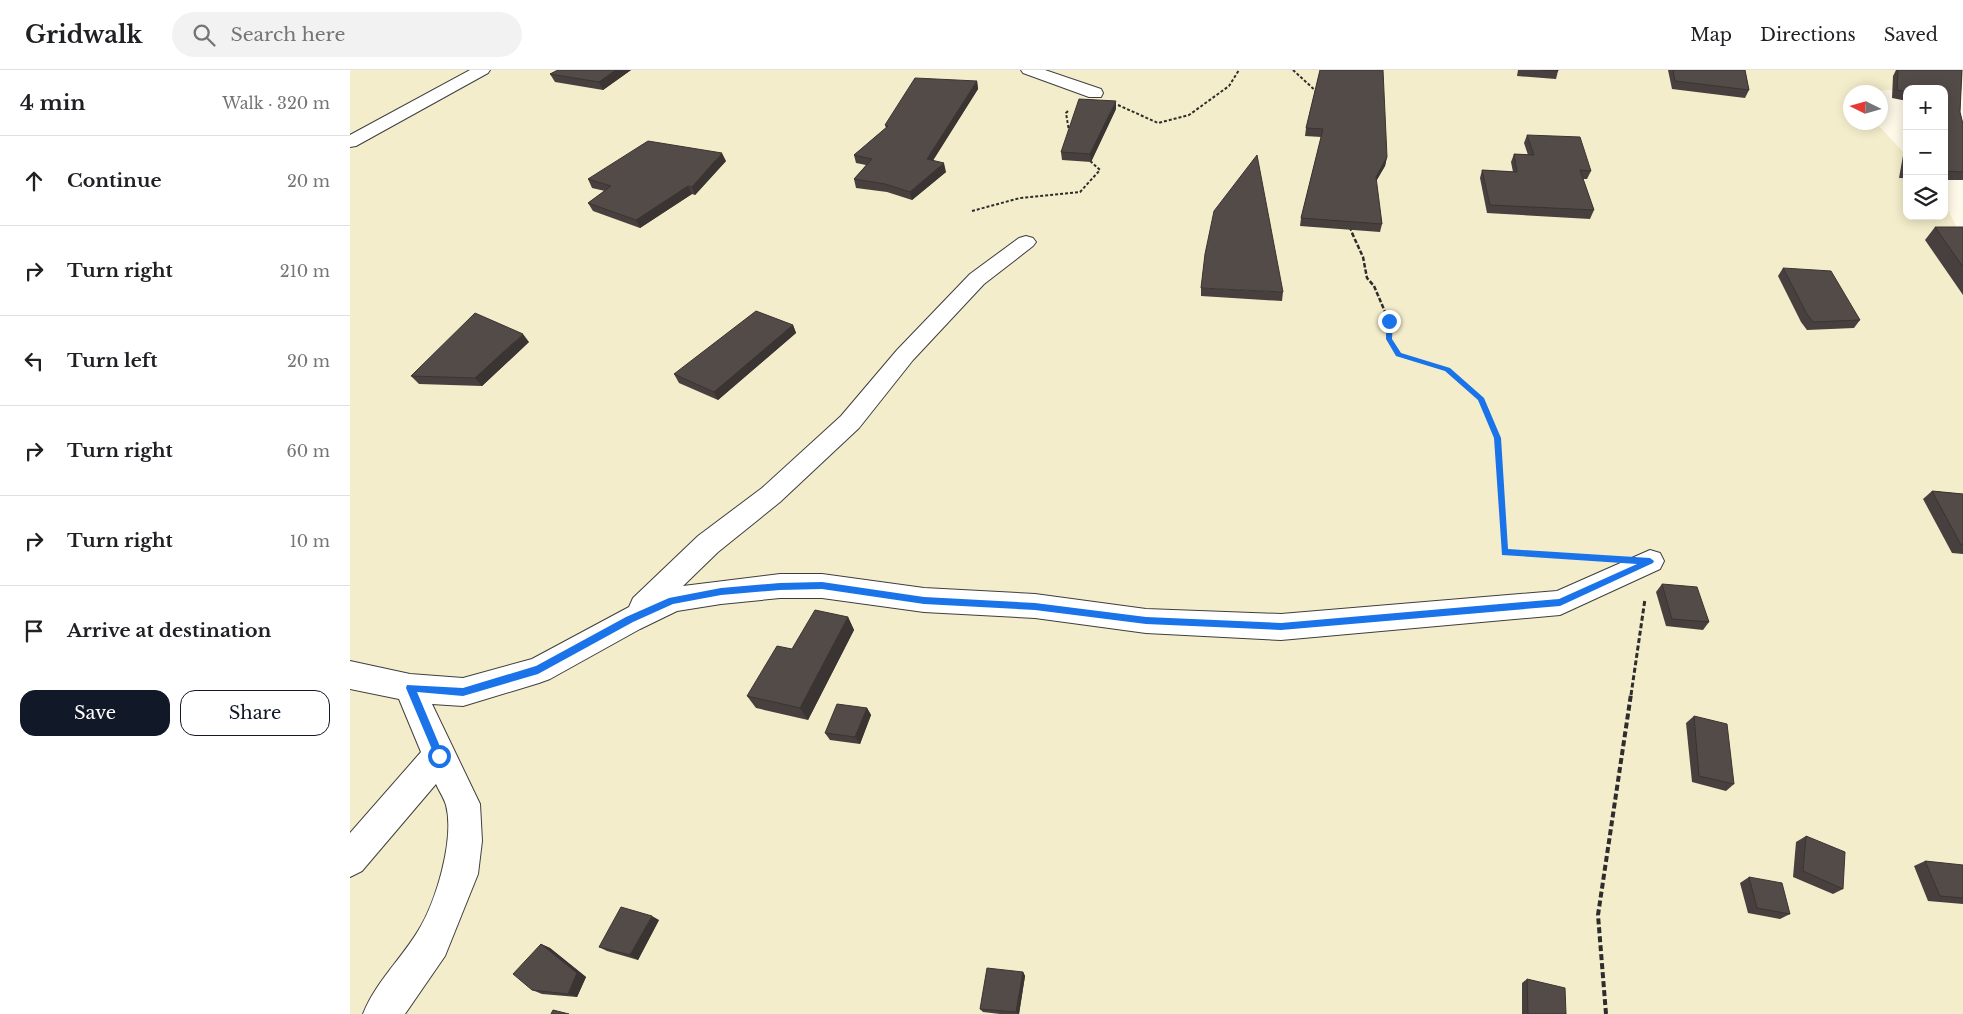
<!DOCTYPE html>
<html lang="en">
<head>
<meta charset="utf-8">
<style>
	body { margin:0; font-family:"Libre Baskerville",serif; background:#f2f2f2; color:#202124 }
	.controls { position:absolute; right:15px; top:15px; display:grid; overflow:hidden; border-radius:10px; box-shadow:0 2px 12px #0003 }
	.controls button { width:45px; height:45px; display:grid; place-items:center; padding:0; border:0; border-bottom:1px solid #e0e0e0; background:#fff; color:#202124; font:25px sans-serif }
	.compass { position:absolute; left:1493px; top:15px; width:45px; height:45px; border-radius:50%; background:#fff; box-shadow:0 2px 12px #0003; rotate:275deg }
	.stop { position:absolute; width:15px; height:15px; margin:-11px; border:4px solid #1a73e8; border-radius:50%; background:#fff }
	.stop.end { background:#1a73e8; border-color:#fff; box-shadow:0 1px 5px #0008 }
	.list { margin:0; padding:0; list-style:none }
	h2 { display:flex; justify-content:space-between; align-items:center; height:65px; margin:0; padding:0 20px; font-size:21px }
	h2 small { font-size:16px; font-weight:400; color:#757577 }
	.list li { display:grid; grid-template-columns:32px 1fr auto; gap:15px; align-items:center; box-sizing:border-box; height:90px; padding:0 20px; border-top:1px solid #e0e0e0 }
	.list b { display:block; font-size:19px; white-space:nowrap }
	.list em { font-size:16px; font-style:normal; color:#757577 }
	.actions { display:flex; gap:10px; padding:15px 20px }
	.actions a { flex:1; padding:11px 0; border:1px solid #111827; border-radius:15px; text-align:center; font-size:18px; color:#111827 }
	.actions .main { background:#111827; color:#fff }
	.icon { flex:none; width:28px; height:28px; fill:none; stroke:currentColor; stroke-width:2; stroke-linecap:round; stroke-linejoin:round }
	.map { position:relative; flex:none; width:1613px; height:944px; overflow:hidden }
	header { display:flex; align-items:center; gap:30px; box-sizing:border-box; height:70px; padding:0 25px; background:#fff; border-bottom:1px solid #e0e0e0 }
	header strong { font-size:24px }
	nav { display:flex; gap:28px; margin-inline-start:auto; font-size:18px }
	.search { width:350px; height:45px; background:#f2f2f2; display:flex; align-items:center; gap:12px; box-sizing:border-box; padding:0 18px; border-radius:28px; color:#757577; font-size:19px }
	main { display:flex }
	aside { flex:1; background:#fff }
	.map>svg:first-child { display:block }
	.farmland { fill:#f3edcb }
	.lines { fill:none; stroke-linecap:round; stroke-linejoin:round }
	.minor-casing { stroke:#3e3e3e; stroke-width:2 }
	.path-far3 { stroke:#2d2d2d; stroke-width:2; stroke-dasharray:3 2; stroke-linecap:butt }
	.path-far2 { stroke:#2d2d2d; stroke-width:2.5; stroke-dasharray:4.5 2; stroke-linecap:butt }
	.path-far1 { stroke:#2d2d2d; stroke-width:3; stroke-dasharray:5 2.5; stroke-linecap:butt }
	.path { stroke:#2d2d2d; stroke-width:4; stroke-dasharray:6 3; stroke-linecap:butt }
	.minor { fill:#fff; fill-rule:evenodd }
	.wall { fill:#47403e }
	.shaded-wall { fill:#3a3432 }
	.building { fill:#534b48; stroke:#3a3432 }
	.route { fill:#1a73e8 }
</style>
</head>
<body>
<header>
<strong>Gridwalk</strong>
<div class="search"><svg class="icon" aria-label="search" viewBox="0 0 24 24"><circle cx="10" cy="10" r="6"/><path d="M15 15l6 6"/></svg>Search here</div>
<nav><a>Map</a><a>Directions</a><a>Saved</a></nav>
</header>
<main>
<aside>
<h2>4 min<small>Walk · 320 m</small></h2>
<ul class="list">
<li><svg class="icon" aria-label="ahead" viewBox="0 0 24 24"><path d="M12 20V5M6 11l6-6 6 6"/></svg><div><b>Continue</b></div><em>20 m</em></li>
<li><svg class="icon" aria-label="right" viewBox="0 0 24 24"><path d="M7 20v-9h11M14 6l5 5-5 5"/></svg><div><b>Turn right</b></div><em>210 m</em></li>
<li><svg class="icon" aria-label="left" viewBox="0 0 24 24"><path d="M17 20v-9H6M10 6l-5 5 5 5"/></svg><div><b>Turn left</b></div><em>20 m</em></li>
<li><svg class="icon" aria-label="right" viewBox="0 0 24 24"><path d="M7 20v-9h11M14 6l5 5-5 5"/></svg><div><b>Turn right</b></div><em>60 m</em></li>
<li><svg class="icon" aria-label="right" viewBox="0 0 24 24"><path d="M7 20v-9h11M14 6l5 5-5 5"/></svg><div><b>Turn right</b></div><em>10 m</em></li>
<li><svg class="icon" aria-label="arrive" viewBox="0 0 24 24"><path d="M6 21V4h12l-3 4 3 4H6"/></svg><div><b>Arrive at destination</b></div></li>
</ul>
<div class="actions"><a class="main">Save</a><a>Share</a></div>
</aside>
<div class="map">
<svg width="1613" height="944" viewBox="0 0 1613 944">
	<rect width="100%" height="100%" fill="#fff9e9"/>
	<path class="farmland" d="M0 0H1613V12L1564 19 1500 22V52L1526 53 1557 86V146H1594V132L1613 170V944H0Z"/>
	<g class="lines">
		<g class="minor-casing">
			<path id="minor" d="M120 0H140L138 3 6 76 0 77V65Z
				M671 0H695L751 19 753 23 751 27H739L673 3Z
				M676 166 683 168 686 172 683 176 634 214 563 290 509 358 430 432 368 482 333 516 430 504H472L574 518 685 524 796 539 931 544 1207 521 1300 480 1310 483 1314 491 1310 499 1210 545 931 570 796 563 685 548 574 542 472 528H430L371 534 327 541 290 559 200 609 189 613 113 636 82 634 130 734 132 771 128 804 95 886 55 944H13C25 913 51 889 68 861 86 832 105 769 96 735 94 728 89 721 86 714L12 801 0 807V763L71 682 49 629 0 619V591L60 604 113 608 182 589 279 537 283 528 348 466 412 418 491 346 547 280 620 204 669 168Z"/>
		</g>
		<path class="path-far3" d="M943 0 967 22
			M768 35 808 53 839 45 879 16 889 0
			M718 41 716 43 719 61
			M622 141 670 128 730 122 750 100 738 89
			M1000 158 1003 165"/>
		<path class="path-far2" d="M1002 163 1013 187 1017 208 1024 216 1039 251V269L1049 285 1098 300 1131 328 1148 370"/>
		<path class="path-far1" d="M1148 368 1155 482 1232 487
			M1281 625 1295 529"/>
		<path class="path" d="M1256 944 1248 845 1281 624"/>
		<use href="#minor" class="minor"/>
	</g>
	<path class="wall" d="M208 0H281L253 20 205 12 200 4Z
		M970 0 1037 87 1035 96 1026 111 1032 154 1030 162 950 156 951 148 971 67 955 66 956 58Z
		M1168 0H1208V1L1206 9 1167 6Z
		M1318 0H1395L1399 20 1395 28 1322 19Z
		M1546 0H1612L1610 42 1613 54V110H1594V19H1557V31L1542 28 1543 6Z
		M627 11 628 19 583 90 596 102 562 130 537 122 506 118 504 109 516 95 506 93 504 85 536 58 535 55Z
		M766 39 741 92 712 90 711 82Z
		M1557 63V108H1549Z
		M1177 65 1241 101 1237 109H1233L1244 140 1240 149 1137 143 1130 108 1132 100 1163 102 1161 92 1164 84 1178 85 1174 73Z
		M376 91 345 125 342 124 290 158 243 141 238 133 255 121 242 118 238 109Z
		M1585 157H1613V225L1575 170Z
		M1433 198 1510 250 1504 258 1457 260 1451 252 1428 206Z
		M851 218 933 222 932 231 851 226Z
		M443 255 446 263 368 330 329 313 324 304Z
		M179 272 132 316 69 314 61 306Z
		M1582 421 1613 424V484L1602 483 1573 429Z
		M1312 514 1359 552 1353 560 1316 556 1306 522Z
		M498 547 504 560 458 650 406 638 397 626 442 579Z
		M517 638 521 645 510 674 480 670 475 663Z
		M1344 646 1384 714 1376 721 1342 712 1336 653Z
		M1456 766 1493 819 1483 824 1443 807 1446 772Z
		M1575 791 1613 796V834L1578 831 1564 796Z
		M1399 807 1440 844 1430 849 1398 843 1390 813Z
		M309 850 288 890 257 881 249 877Z
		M191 874 200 878 236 907 227 927 192 924 182 920Z
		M673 902 675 906 669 944H650L633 942 630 939Z
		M1177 909 1216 944H1172V913Z"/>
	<path class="shaded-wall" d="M266 0H281L253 20 249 12Z
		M627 11 628 19 579 97 577 89Z
		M766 31V39L741 92 740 84Z
		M372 83 376 91 345 125 342 117Z
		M1037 87 1035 96 1024 115 1026 107Z
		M594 93 596 102 562 130 560 122Z
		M338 116 342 124 290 158 286 150Z
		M443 255 446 263 368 330 364 322Z
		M173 264 179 272 132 316 125 308Z
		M498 547 504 560 458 650 450 638Z
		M517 638 521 645 510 674 505 667Z
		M302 846 309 850 288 890 280 885Z
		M191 874 200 878 236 907 227 927 218 924Z
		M673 902 675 906 669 944H668L666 942Z"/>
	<path class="building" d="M208 0H266L249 12 200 4Z
		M970 0H1033L1037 87 1026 107 1032 154 951 148 973 59 956 58Z
		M1191 0H1208V1Z
		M1323 0H1395L1399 20 1325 11Z
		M1548 0H1612L1610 42 1613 54V102L1594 101V19H1557V22L1547 20Z
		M565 8 627 11 577 89 594 93 560 122 535 114 504 109 522 89 504 85 538 56 535 55Z
		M729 29 766 31 740 84 711 82Z
		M1177 65 1230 67 1241 101 1230 100 1244 140 1140 135 1132 100 1167 102 1164 84 1184 85Z
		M298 71 372 83 342 117 338 116 286 150 238 133 261 116 238 109Z
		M907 85 933 222 851 218 855 184 864 141Z
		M1557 86V100H1554Z
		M1585 157H1613V197Z
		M1433 198 1481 201 1510 250 1463 252 1457 244Z
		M406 241 443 255 364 322 324 304Z
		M125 243 173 264 125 308 61 306Z
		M1582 421 1613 424V475H1611Z
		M1312 514 1347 517 1359 552 1322 549Z
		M465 540 498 547 450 638 397 626 427 576 442 579Z
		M487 634 517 638 505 667 475 663Z
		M1344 646 1377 654 1384 714 1349 706Z
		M1456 766 1495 782 1493 819 1453 801Z
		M1575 791 1613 795V828L1590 826Z
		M1399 807 1432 813 1440 844 1407 838Z
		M271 837 302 846 280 885 249 877Z
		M191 874 227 903 218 924 182 920 163 904Z
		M637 898 673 902 666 942 630 939Z
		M1177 909 1215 918 1216 944H1178Z
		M203 940 219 944H201Z"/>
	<path class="route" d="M1039 249 1043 251 1042 269 1051 283 1100 298 1134 328 1151 368 1158 479 1300 488 1304 491 1303 493 1210 536 931 560 796 554 685 540 574 534 472 519 430 520 371 525 323 534 283 552 188 604 113 626 67 622 94 686 89 690 86 689 56 618 57 615 113 618 186 596 276 547 319 528 371 518 430 513 472 512 574 527 685 533 796 547 931 553 1209 529 1287 494 1152 485 1144 368 1128 330 1095 301 1046 286 1036 269V251Z"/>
</svg>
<div class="controls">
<button>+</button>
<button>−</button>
<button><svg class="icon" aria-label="layers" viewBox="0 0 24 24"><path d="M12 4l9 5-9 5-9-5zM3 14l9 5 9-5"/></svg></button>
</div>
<svg class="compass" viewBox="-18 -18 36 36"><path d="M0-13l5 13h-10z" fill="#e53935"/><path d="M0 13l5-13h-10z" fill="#757577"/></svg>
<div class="stop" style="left:89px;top:686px"></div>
<div class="stop end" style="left:1039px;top:251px"></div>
</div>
</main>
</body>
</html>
